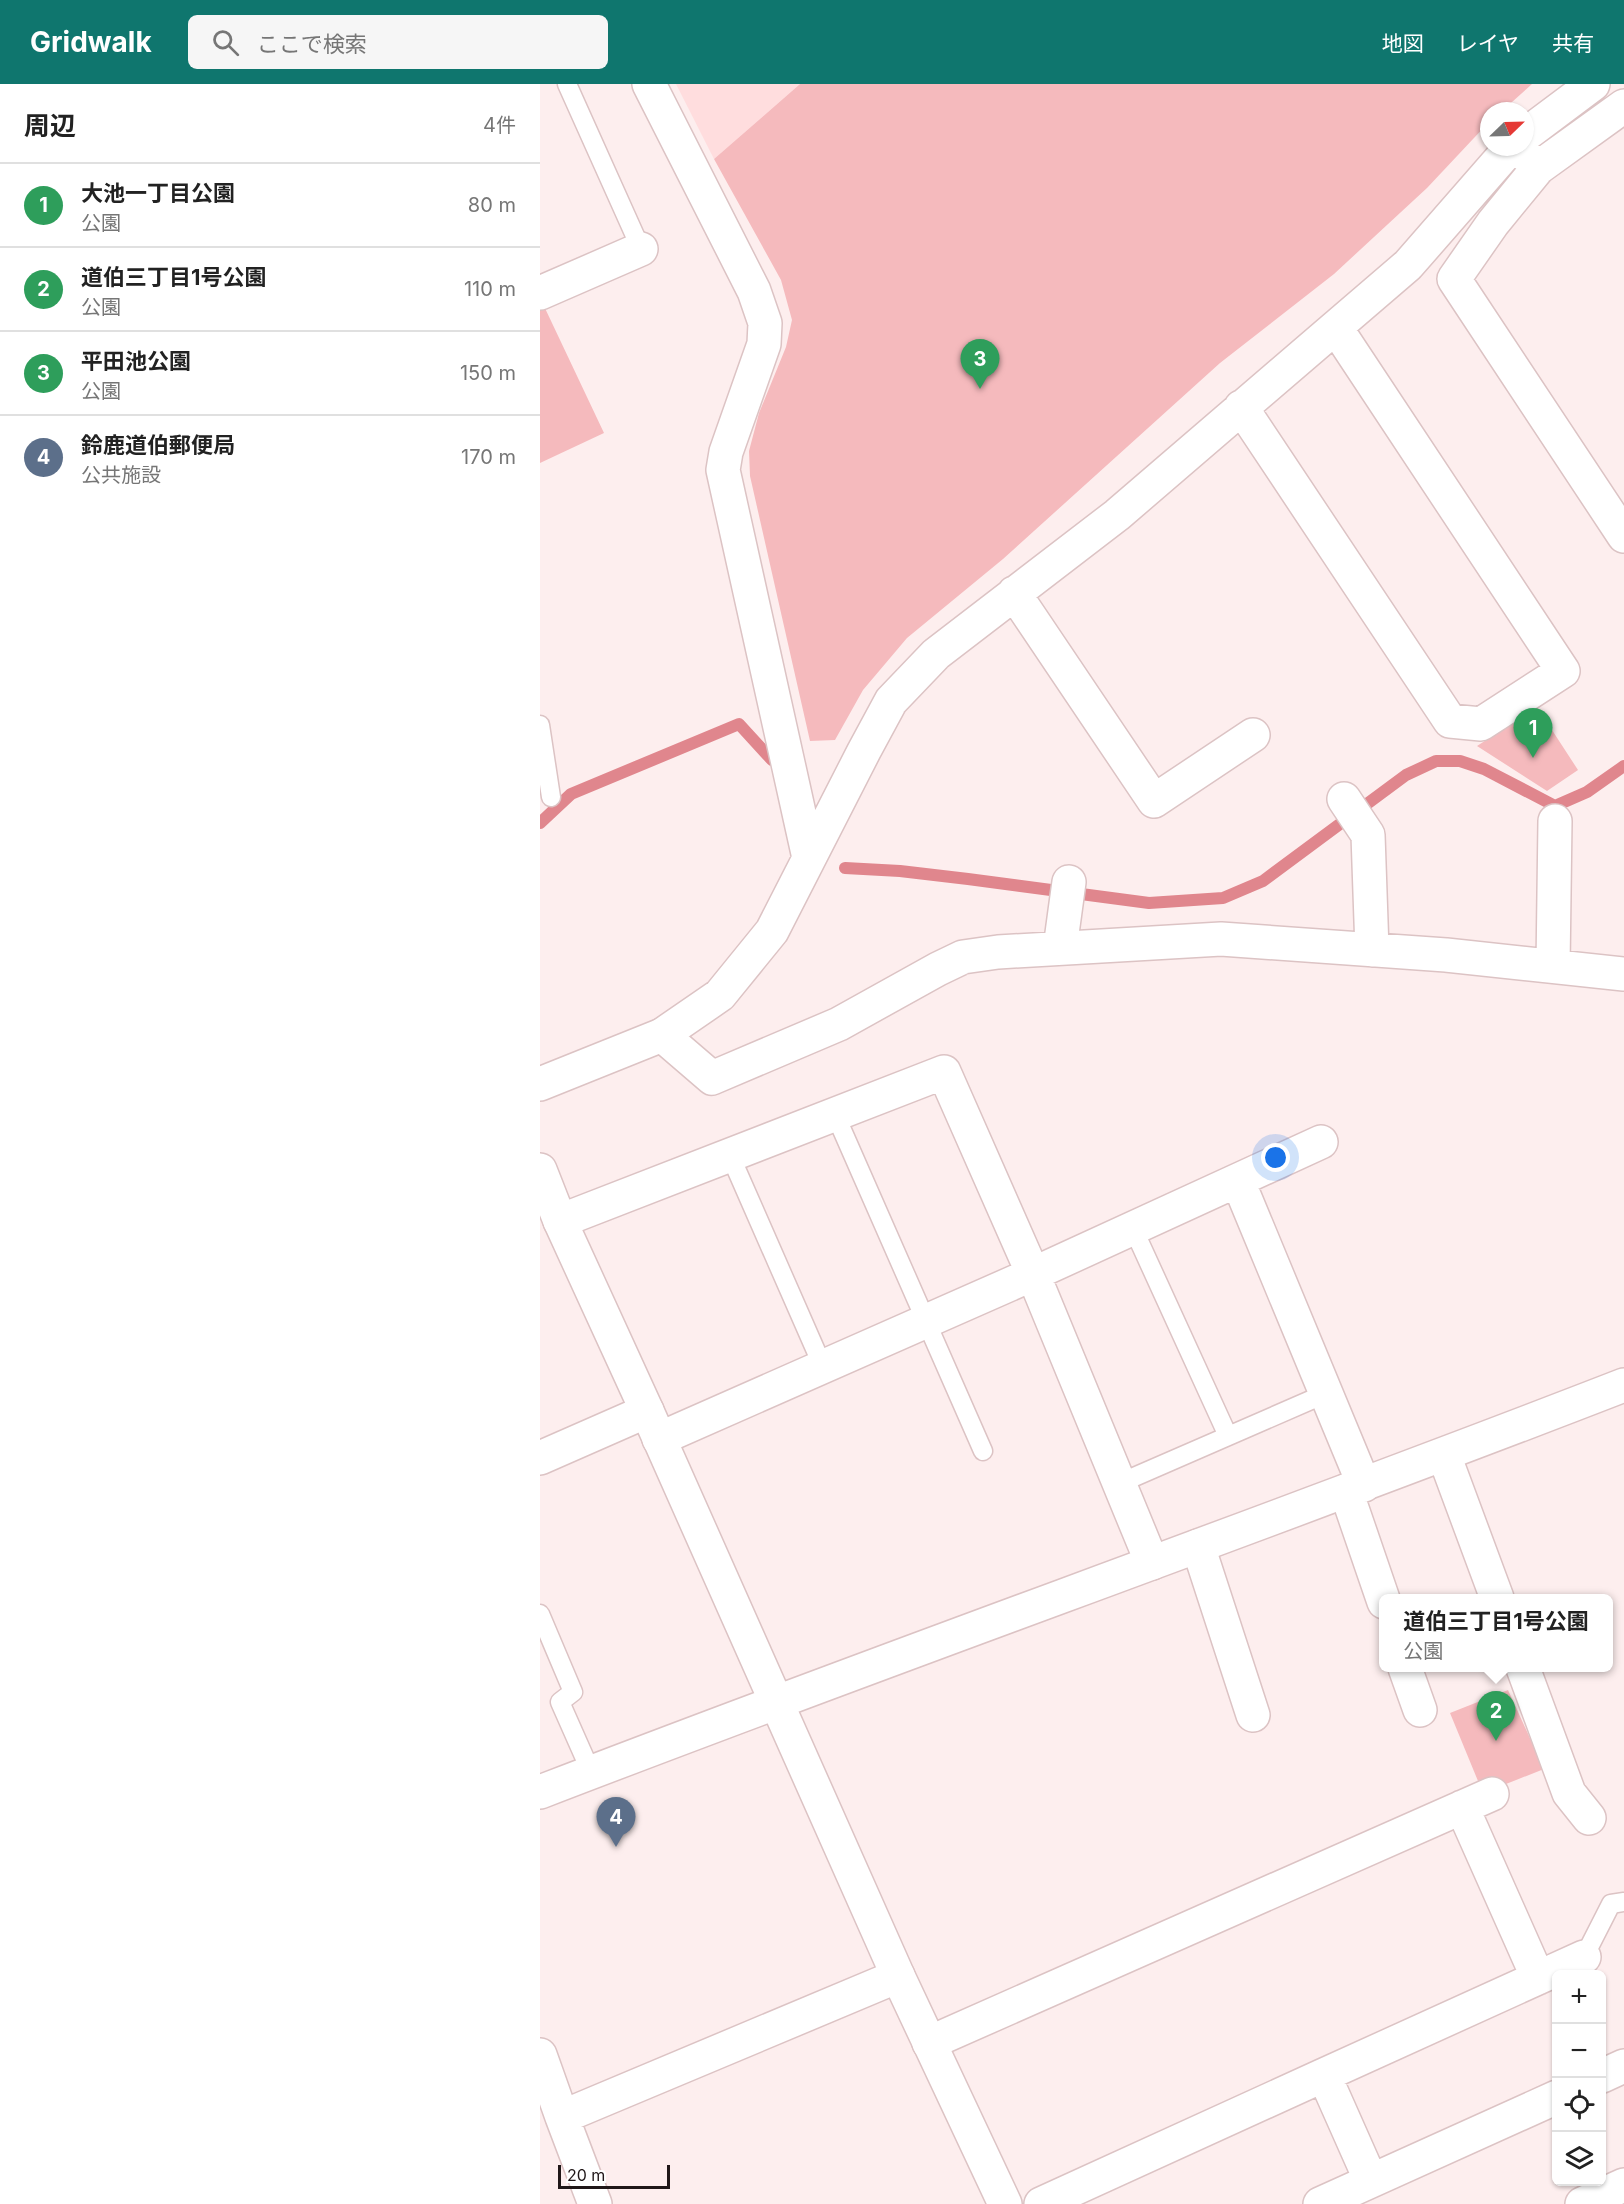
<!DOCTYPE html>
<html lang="ja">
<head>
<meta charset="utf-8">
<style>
	body { margin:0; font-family:Inter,"Noto Sans JP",sans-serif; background:#f6f6f6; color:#222 }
	.controls { position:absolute; right:18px; bottom:18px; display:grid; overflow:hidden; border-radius:9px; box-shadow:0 2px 4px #0004 }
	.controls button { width:54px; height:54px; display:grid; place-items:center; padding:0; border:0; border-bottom:2px solid #e0e0e0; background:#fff; color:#222; font:30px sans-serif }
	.compass { position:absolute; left:940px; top:18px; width:54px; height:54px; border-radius:50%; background:#fff; box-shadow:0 2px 4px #0004; rotate:67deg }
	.scale { position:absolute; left:18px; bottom:15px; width:112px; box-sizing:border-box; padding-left:6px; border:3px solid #201718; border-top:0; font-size:16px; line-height:21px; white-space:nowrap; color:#201718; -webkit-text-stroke:4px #fff; paint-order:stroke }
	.you { position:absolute; left:736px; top:1074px; width:21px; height:21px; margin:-15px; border:4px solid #fff; border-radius:50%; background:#1a73e8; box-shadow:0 0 0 9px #1a73e833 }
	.badge { display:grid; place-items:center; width:39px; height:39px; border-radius:50%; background:#0f766e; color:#fff; font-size:20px; font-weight:700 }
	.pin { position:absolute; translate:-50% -50px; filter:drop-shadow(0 2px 3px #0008) }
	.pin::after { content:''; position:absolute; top:32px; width:21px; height:18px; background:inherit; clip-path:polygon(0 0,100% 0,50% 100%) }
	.popup { position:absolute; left:839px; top:1510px; width:234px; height:78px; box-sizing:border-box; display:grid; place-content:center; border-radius:9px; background:#fff; filter:drop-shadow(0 2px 4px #0005); font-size:20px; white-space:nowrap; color:#767676 }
	.popup b { font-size:22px; color:#222 }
	.popup::after { content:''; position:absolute; left:50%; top:100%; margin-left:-12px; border:12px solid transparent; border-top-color:#fff }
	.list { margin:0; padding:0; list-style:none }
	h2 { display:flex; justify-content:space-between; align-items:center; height:78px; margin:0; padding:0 24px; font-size:26px }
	h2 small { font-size:20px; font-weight:400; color:#767676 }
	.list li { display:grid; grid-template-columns:39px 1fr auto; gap:18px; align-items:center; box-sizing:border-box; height:84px; padding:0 24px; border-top:2px solid #e0e0e0 }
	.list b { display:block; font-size:22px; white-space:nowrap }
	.list p { margin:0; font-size:20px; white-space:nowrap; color:#767676 }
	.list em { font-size:20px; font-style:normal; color:#767676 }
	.icon { flex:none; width:33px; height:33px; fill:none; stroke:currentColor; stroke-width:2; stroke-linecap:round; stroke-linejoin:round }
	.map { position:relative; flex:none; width:1084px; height:2120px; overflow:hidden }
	header { display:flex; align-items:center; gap:36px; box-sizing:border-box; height:84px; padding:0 30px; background:#0f766e; color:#fff }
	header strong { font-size:28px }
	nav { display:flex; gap:33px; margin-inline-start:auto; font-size:21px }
	.search { width:420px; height:54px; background:#f6f6f6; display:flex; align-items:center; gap:15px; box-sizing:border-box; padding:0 21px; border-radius:9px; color:#767676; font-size:22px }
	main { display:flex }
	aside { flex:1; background:#fff }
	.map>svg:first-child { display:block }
	.built { fill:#ffddde }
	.green { fill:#f5babd }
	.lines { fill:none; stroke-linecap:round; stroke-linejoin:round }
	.stream { stroke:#e0868d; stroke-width:12 }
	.service-casing { stroke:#dcc3c4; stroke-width:21 }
	.minor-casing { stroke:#dcc3c4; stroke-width:36 }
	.tertiary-casing { stroke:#dcc3c4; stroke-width:36 }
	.service { stroke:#fff; stroke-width:18 }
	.minor { stroke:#fff; stroke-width:33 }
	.tertiary { stroke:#fff; stroke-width:33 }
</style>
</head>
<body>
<header>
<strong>Gridwalk</strong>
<div class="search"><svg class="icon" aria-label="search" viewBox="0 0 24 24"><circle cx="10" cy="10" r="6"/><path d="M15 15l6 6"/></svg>ここで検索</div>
<nav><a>地図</a><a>レイヤ</a><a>共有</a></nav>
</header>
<main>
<aside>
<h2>周辺<small>4件</small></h2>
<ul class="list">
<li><span class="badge" style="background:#2e9e5b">1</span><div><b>大池一丁目公園</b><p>公園</p></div><em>80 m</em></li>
<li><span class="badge" style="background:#2e9e5b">2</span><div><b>道伯三丁目1号公園</b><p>公園</p></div><em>110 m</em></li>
<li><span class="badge" style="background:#2e9e5b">3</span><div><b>平田池公園</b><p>公園</p></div><em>150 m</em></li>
<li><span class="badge" style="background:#5c6f8a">4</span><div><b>鈴鹿道伯郵便局</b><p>公共施設</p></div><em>170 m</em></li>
</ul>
</aside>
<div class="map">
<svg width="1084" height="2120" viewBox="0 0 1084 2120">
	<rect width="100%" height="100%" fill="#fdeeee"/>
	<path class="built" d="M136 0H260L174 75Z"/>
	<path class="green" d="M260 0H992L962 27H949V38L887 104 794 190 680 279 463 475 367 554 323 606 295 656 270 657 210 392 209 367 219 329 246 263 252 236 241 196 174 75Z
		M3 220 64 349 0 379V221Z
		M997 623 1038 686 1007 707 937 662Z
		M968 1606 1004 1685 966 1700 945 1695 938 1697 910 1629Z"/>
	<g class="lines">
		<path class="stream" d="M0 739 31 710 199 640 232 676
			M305 784 360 787 428 795 609 819 683 814 723 797 866 691 896 677H920L944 685 1015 722 1047 708 1084 682"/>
		<g class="service-casing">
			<path id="service" d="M27 0 101 165
				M0 641 11 713
				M295 1030 443 1367
				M190 1071 283 1283
				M593 1144 688 1352
				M578 1400 787 1309
				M0 1530 33 1608 20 1618 51 1688
				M1044 1873 1071 1820 1084 1818"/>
		</g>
		<g class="minor-casing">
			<path id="minor" d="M109 0 214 207 225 239 224 260 186 368 183 386 269 774
				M985 51 1053 0
				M971 63 868 181 577 431 396 570 351 617 324 667 232 847 180 911 122 951 172 994 299 940 398 885 423 873 458 868 681 855 906 871 1084 890
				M984 69 998 84 1084 22
				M998 84 953 139 914 195 1084 452
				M0 209 101 165
				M701 323 910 637 941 640 1023 587 796 244
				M474 509 614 717 713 651
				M804 715 828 751 832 866
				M520 864 529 798
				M1013 882 1015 737
				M698 1097 824 1401
				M20 1137 404 988 493 1190 612 1479
				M119 1355 493 1190 781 1058
				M904 1371 957 1514
				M0 1374 107 1327
				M806 1407 844 1518
				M658 1462 713 1631
				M865 1584 880 1626
				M983 1584 1029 1709 1049 1734
				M922 1723 998 1894
				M389 1959 952 1710
				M0 1971 22 2033
				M784 1991 1044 1873
				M1062 1992 1084 1982
				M55 2120 22 2033 358 1892
				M501 2120 784 1991 831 2097
				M780 2120 1017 2013
				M1042 2120 1084 2101"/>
		</g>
		<g class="tertiary-casing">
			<path id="tertiary" d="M0 1000 122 951
				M0 1086 20 1137 107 1327 358 1892 465 2120
				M0 1708C360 1569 724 1441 1084 1301"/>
		</g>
		<use href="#service" class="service"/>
		<use href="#minor" class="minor"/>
		<use href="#tertiary" class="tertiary"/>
	</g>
</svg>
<div class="controls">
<button>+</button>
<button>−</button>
<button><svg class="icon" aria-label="locate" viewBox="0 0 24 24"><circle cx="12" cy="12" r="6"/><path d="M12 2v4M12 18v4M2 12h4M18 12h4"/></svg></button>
<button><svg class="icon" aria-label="layers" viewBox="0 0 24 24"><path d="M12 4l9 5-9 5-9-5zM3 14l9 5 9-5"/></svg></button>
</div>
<svg class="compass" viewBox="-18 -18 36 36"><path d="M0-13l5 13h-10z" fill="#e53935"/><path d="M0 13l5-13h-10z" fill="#767676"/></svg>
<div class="scale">20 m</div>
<div class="you"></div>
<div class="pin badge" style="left:993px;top:674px;background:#2e9e5b">1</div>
<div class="pin badge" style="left:956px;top:1657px;background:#2e9e5b">2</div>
<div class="popup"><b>道伯三丁目1号公園</b>公園</div>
<div class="pin badge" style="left:440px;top:305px;background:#2e9e5b">3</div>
<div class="pin badge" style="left:76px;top:1763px;background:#5c6f8a">4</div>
</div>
</main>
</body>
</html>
